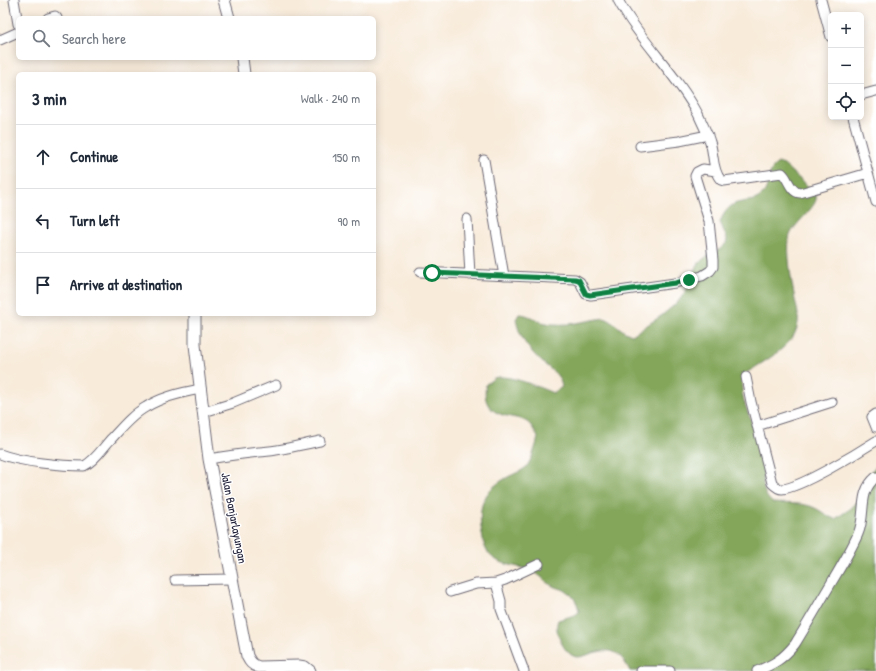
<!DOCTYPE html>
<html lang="en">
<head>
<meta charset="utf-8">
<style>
	body { margin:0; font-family:"Patrick Hand",sans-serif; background:#f2f2f3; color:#1f2937 }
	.controls { position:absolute; right:12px; top:12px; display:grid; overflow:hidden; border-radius:6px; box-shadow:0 2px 10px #0003 }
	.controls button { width:36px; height:36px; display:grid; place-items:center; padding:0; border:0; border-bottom:1px solid #e0e1e3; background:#fff; color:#1f2937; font:20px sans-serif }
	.stop { position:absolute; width:12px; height:12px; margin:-9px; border:3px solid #0b8043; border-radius:50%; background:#fff }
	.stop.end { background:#0b8043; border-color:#fff; box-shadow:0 1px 4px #0008 }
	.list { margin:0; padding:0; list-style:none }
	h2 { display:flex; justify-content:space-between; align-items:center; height:52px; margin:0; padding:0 16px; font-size:17px }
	h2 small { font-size:13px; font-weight:400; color:#747a83 }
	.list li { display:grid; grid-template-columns:26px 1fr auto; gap:12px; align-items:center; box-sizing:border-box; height:64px; padding:0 16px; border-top:1px solid #e0e1e3 }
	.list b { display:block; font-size:15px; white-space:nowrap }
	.list em { font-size:13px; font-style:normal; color:#747a83 }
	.icon { flex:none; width:22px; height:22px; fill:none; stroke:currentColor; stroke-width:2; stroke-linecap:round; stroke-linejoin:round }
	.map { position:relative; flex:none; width:876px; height:671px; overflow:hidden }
	.search { position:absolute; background:#fff; box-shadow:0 2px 10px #0003; left:16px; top:16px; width:360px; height:44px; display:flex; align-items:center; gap:10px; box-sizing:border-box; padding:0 14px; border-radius:6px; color:#747a83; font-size:15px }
	.panel { position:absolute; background:#fff; box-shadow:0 2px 10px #0003; left:16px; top:72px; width:360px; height:244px; border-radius:6px }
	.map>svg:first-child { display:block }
	.forest { fill:#83a65a; stroke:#52644a }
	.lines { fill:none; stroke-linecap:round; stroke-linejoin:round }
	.minor-casing { stroke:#6d6873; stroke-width:11 }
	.tertiary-casing { stroke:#6d6873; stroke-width:13 }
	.minor { stroke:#fff; stroke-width:9 }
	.tertiary { stroke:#fff; stroke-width:11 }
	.route { stroke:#0b8043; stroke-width:5 }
	.labels { text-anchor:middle; stroke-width:3; stroke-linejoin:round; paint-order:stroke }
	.street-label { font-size:12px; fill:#22223b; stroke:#fff }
</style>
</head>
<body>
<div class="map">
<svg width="876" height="671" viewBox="0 0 876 671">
	<rect width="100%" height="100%" fill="#fff"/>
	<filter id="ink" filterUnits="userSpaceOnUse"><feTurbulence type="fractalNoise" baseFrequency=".025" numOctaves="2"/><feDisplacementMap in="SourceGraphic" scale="8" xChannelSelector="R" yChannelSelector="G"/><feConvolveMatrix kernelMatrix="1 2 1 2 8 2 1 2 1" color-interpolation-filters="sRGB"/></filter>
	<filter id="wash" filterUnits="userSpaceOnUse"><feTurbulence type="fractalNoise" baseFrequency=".012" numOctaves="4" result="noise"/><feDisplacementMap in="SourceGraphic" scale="16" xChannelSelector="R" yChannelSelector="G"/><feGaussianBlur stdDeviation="0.9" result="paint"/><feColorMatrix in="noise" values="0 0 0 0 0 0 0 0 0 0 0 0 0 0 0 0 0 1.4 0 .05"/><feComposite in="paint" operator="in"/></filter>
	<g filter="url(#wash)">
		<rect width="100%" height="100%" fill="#f8ebda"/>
		<path class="forest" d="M778 163 784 165 813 191C813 191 816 195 816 196 819 207 791 224 789 239 787 252 791 280 794 294 796 309 802 317 795 333 787 350 758 365 743 375 736 401 760 431 763 457 765 473 758 492 773 503 786 504 803 502 815 508 822 511 827 517 835 519L850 509 858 501 865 481 868 475 876 466V671H630C620 653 615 647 593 653 589 654 583 657 578 657 565 657 553 631 558 620L575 615 579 612C578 602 572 593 562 589 559 588 556 588 553 586 547 583 542 577 536 573 518 563 489 568 484 543 477 514 478 494 506 478 513 474 523 471 527 466 531 461 537 444 538 437 535 433 532 425 527 422 521 418 514 418 507 416 488 412 483 401 486 384 489 382 492 380 494 378 507 373 541 388 553 393L562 387C560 373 550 370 541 361 528 349 519 337 516 319L519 314C529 314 536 321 546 323 565 327 585 321 604 318 615 321 621 332 632 335L661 316 678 302 685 292 693 272 699 263 703 259 722 248 726 243 727 239 720 222C724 212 730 203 742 202 749 200 755 202 762 195 771 186 766 170 778 163Z"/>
	</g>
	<g filter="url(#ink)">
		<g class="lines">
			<g class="minor-casing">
				<path id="minor" d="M14 0 18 24
					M618 0C640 41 676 73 698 114 702 123 707 132 710 142 714 153 712 171 721 180L724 181 782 173C789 179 790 192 800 193L868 173
					M821 0 831 37
					M48 18 55 16 57 18
					M0 40 18 32
					M861 95 876 91
					M853 117 876 202
					M640 146 679 141 708 135
					M484 160 504 276
					M467 219 470 275
					M420 272 575 279 580 282 586 294 591 295 675 283 702 276 710 271 713 267V260L709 221 695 176 697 172 703 169 716 171
					M746 377 751 402 772 483C775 486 778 489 782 489 800 488 859 452 876 441
					M204 412 233 403 276 385
					M876 414 872 417 876 427
					M757 426 832 402
					M0 454C20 462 63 466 84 466 95 461 104 446 112 438 122 427 133 414 146 407 162 397 183 392 201 389
					M209 459C226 456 242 454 259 452 279 451 300 445 320 441
					M175 580 232 579
					M450 592 476 584 496 583
					M524 671 501 609V601L496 583 505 580 539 564
					M641 671H670
					M757 671C774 664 783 659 795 644 808 623 820 602 833 580 842 565 851 550 858 534 867 514 857 493 876 477"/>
			</g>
			<g class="tertiary-casing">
				<path id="tertiary" d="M224 0 229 18
					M242 58 244 74
					M195 314V345L209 459 247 656C250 662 252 665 259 667L299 666 305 667 310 671"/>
			</g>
			<use href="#minor" class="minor"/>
			<use href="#tertiary" class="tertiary"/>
		</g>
	</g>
	<g class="lines" filter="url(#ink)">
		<path class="route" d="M432 273 575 279 579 280 586 294 590 295 675 283 689 280"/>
	</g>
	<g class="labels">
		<g class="street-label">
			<text transform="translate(234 518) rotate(79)" y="4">Jalan Banjarlayungan</text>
		</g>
	</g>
</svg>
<div class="controls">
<button>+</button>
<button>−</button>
<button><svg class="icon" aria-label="locate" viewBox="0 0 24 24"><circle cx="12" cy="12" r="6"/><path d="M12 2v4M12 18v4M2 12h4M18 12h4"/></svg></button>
</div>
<div class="stop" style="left:432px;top:273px"></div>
<div class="stop end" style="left:689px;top:280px"></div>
<div class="search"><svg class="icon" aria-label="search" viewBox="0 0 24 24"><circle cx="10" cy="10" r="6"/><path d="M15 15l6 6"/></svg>Search here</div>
<section class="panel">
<h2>3 min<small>Walk · 240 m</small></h2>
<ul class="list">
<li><svg class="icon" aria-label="ahead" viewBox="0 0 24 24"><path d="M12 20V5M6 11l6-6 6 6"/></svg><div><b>Continue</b></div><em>150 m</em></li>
<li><svg class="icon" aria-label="left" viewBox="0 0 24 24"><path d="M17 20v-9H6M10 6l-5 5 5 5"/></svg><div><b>Turn left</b></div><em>90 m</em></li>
<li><svg class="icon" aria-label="arrive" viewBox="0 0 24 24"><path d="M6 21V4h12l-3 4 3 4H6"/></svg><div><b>Arrive at destination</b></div></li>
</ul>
</section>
</div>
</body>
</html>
